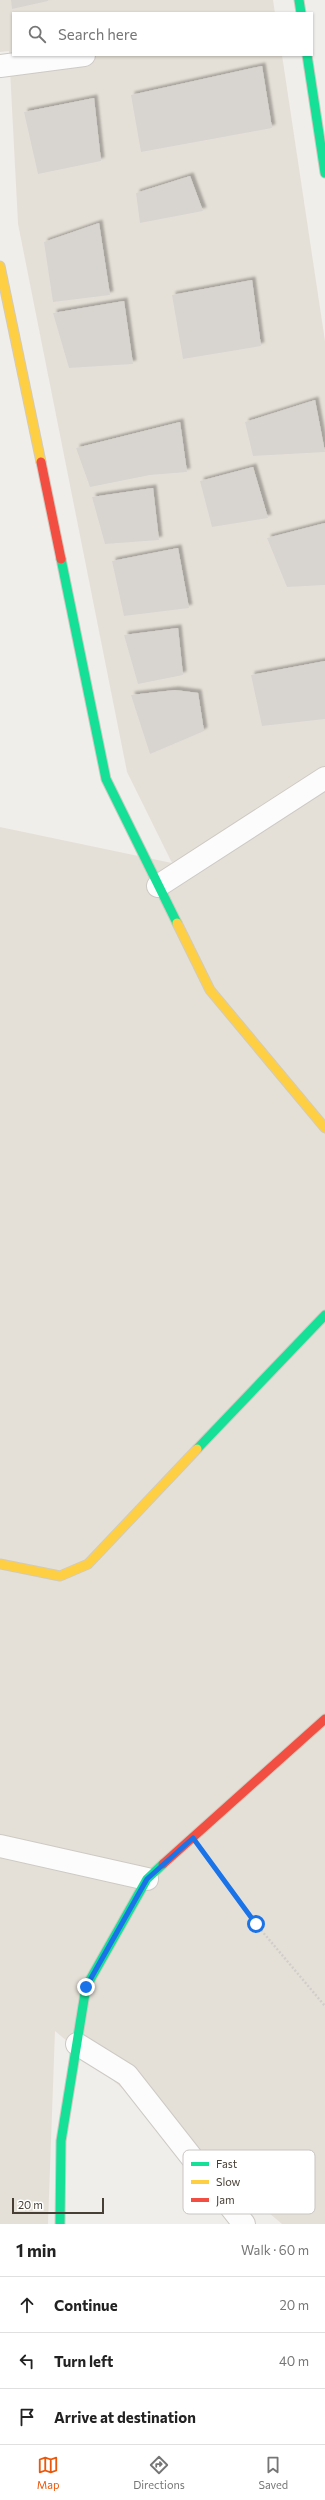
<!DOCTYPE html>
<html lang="en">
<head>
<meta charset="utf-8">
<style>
	body { margin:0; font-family:Commissioner,sans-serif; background:#f6f6f6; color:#222 }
	.scale { position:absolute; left:12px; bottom:10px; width:92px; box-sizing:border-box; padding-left:4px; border:2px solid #473f35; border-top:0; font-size:11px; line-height:14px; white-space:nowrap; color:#473f35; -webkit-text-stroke:3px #fff; paint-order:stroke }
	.stop { position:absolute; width:12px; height:12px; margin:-9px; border:3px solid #1a73e8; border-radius:50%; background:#fff }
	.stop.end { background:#1a73e8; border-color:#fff; box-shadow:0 1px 4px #0008 }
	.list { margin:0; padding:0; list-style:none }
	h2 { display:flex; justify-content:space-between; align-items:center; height:52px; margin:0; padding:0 16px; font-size:17px }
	h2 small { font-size:13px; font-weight:400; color:#767676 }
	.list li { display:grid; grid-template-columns:26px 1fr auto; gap:12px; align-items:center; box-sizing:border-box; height:56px; padding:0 16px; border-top:1px solid #e0e0e0 }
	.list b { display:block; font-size:15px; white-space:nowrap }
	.list em { font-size:13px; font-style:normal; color:#767676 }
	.icon { flex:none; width:22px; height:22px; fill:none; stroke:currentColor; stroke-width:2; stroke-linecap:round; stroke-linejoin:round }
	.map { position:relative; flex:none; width:325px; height:2224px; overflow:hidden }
	.search { position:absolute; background:#fff; box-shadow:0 1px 3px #0004; left:12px; right:12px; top:12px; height:44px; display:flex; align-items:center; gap:10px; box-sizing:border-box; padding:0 14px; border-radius:0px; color:#767676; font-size:15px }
	.sheet { height:220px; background:#fff }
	nav { display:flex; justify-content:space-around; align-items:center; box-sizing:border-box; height:56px; border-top:1px solid #e0e0e0; background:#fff; font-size:11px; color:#767676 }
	nav a { display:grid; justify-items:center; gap:2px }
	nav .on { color:#ea580c }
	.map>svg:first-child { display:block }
	.residential { fill:#e5e0d7 }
	.building { fill:#d8d5d1; filter:url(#shadow) }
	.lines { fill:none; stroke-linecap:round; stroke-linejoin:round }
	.street-casing { stroke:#cdcac5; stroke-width:24 }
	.fast-casing { stroke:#d0cbc1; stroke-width:11 }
	.slow-casing { stroke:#d0cbc1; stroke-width:11 }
	.jam-casing { stroke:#d0cbc1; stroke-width:11 }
	.path { stroke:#d1ceca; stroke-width:2.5; stroke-dasharray:2 2; stroke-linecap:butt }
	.street { stroke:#fdfcfc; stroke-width:22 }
	.fast { stroke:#16e098; stroke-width:9 }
	.slow { stroke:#ffcf43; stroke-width:9 }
	.jam { stroke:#f24e42; stroke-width:9 }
	.route { stroke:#1a73e8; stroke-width:5 }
	.key { fill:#fff; stroke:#c8c5c2; stroke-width:1 }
	.key-label { font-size:11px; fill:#473f35 }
</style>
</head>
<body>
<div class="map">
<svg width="325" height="2224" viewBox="0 0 325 2224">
	<defs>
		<filter id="shadow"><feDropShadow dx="3.5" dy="-3.5" stdDeviation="1" flood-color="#0004"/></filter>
	</defs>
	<rect width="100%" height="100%" fill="#f0eeea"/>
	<path class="residential" d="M0 0H273L275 13H13V55H282L325 341V2224H282L55 2031 48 2224H0V827L172 863 127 772 18 224 9 51 0 52Z"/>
	<path class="building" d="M11 0H48V1L12 9Z
		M262 66 272 128 141 152 131 95Z
		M94 98 101 161 38 174 24 112Z
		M190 176 203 211 140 223 136 193Z
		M99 223 110 295 53 302 44 242Z
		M252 280 261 346 183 359 172 295Z
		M124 301 133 364 69 368 53 313Z
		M315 400 325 452 253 456 245 422Z
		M180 422 187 472 150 475 90 487 76 448Z
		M253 467 268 518 212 527 200 481Z
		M153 488 159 540 105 544 92 497Z
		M325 523V585L287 587 267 538Z
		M178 548 189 608 124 616 112 561Z
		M178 628 183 675 138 684 124 635Z
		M325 661V719L262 726 251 675Z
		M175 690 198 693 204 731 150 754 131 695Z"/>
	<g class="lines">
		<g class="street-casing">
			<path id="street" d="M0 66 84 55
				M158 886 325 778
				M0 1846 147 1879
				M77 2044 127 2075 244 2224"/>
		</g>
		<g class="fast-casing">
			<path id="fast" d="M299 0 301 13
				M307 55 325 173
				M61 559 106 779 177 923
				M197 1449 325 1315
				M60 2224 61 2141 86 1987 147 1879 163 1864"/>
		</g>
		<g class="slow-casing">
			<path id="slow" d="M0 266 41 462
				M177 923 210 990 325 1128
				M0 1564 60 1576 88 1564 197 1449"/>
		</g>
		<g class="jam-casing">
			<path id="jam" d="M41 462 61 559
				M163 1864 325 1719"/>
		</g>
		<path class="path" d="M208 1860 256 1924 325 2006"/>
		<use href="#street" class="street"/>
		<use href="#fast" class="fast"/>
		<use href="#slow" class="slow"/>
		<use href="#jam" class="jam"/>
	</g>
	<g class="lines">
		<path class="route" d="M86 1987 147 1879 193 1838 256 1924"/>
	</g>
	<rect x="183" y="2150" width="132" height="64" rx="6" class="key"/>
	<rect x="191" y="2162" width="18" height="4" fill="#16e098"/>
	<rect x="191" y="2180" width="18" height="4" fill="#ffcf43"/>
	<rect x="191" y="2198" width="18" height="4" fill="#f24e42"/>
	<g class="key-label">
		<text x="216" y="2168">Fast</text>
		<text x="216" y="2186">Slow</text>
		<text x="216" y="2204">Jam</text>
	</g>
</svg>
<div class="scale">20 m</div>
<div class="stop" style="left:256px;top:1924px"></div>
<div class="stop end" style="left:86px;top:1987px"></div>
<div class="search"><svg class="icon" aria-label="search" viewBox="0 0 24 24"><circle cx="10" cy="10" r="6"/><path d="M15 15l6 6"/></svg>Search here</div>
</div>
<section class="sheet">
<h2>1 min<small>Walk · 60 m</small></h2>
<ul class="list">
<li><svg class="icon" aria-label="ahead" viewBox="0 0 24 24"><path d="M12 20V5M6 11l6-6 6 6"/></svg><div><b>Continue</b></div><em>20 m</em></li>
<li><svg class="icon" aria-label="left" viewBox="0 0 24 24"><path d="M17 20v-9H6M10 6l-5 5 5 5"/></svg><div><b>Turn left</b></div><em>40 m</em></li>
<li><svg class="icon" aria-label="arrive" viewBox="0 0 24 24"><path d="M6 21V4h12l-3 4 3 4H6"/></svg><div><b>Arrive at destination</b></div></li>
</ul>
</section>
<nav>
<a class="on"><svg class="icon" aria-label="map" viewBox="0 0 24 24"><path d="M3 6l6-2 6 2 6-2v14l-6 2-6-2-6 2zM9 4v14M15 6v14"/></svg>Map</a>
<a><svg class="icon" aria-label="directions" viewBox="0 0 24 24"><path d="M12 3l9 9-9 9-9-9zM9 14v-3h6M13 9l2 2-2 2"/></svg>Directions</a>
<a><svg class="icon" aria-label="saved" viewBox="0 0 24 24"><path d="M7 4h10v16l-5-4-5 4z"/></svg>Saved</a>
</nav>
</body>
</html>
